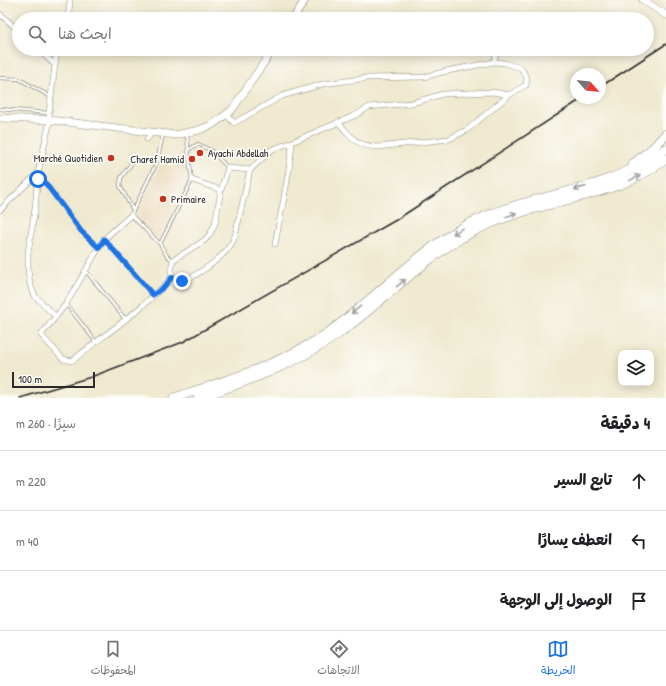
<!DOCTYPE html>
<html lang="ar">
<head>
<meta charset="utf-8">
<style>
	body { margin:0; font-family:"Patrick Hand","Playpen Sans Arabic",sans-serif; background:#f6f6f6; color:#202124; direction:rtl }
	.controls { position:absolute; right:12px; bottom:12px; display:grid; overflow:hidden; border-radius:8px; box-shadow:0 2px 10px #0003 }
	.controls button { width:36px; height:36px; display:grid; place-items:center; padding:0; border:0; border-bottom:1px solid #e0e0e0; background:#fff; color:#202124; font:20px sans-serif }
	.compass { position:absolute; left:570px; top:68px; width:36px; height:36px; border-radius:50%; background:#fff; box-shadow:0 2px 10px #0003; rotate:117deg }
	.scale { position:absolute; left:12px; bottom:10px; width:83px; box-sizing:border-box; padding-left:4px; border:2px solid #2b2b2b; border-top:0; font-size:11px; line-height:14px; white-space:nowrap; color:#2b2b2b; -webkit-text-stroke:3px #fdfcf7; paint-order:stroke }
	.stop { position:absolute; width:12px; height:12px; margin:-9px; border:3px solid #1a73e8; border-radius:50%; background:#fff }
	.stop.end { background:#1a73e8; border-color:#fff; box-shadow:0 1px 4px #0008 }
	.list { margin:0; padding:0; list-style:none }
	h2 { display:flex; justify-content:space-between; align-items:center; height:52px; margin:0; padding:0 16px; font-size:17px }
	h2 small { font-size:13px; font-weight:400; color:#757577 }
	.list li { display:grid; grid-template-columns:26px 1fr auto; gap:12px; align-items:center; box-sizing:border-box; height:60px; padding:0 16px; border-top:1px solid #e0e0e0 }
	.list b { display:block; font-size:15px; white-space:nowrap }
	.list em { font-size:13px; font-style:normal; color:#757577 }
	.icon { flex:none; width:22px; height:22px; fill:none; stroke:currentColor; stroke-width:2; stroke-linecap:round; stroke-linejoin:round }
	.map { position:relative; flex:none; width:666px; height:398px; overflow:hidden; direction:ltr }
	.search { position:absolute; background:#fff; box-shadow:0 2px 10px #0003; left:12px; right:12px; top:12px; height:44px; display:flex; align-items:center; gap:10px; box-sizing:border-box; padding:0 14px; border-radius:22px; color:#757577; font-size:15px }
	.sheet { height:232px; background:#fff }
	nav { display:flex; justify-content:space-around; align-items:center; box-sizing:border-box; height:56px; border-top:1px solid #e0e0e0; background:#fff; font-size:11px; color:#757577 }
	nav a { display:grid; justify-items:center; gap:2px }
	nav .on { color:#1a73e8 }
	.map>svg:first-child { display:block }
	.built { fill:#ead9ba }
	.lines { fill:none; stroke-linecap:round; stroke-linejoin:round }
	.service-casing { stroke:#8d8a7d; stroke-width:4 }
	.minor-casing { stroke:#8d8a7d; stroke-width:6 }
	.secondary-casing { stroke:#8d8a7d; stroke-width:8 }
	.trunk-casing { stroke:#8d8a7d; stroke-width:10 }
	.service { stroke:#fff; stroke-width:2.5 }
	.minor { stroke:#fff; stroke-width:5 }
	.secondary { stroke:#fff; stroke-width:7 }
	.trunk { stroke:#fff; stroke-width:9 }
	.rail { stroke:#2b2b2b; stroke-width:1.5 }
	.oneway { stroke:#a0a0a0 }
	.route { stroke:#1a73e8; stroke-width:5 }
	.poi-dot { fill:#c8321e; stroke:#fdfcf7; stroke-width:1.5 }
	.labels { text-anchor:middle; stroke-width:3.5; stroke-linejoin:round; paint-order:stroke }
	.poi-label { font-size:11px; fill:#2b2b2b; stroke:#fdfcf7; text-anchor:start }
</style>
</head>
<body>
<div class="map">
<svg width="666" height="398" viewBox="0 0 666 398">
	<rect width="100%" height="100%" fill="#fdfcf7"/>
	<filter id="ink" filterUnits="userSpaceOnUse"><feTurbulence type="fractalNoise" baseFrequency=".025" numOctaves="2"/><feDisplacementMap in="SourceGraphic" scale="8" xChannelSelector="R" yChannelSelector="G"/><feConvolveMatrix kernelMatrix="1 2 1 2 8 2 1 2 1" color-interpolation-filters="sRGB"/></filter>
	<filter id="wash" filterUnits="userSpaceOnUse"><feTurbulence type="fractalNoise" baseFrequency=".012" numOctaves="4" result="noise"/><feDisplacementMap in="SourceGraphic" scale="16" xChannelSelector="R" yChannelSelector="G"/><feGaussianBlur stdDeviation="0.9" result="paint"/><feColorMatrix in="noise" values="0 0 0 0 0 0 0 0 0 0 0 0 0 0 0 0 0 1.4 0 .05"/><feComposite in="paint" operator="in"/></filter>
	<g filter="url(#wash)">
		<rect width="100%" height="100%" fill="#efe9cf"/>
		<path class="built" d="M180 153 185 157 190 182 156 242 136 216 162 163 171 167Z"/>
	</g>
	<g filter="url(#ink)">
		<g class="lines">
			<g class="service-casing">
				<path id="service" d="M0 78 19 79 51 97
					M0 109 49 113
					M187 133 188 150 198 144 212 151 228 168
					M163 134 157 162 131 215 160 244 167 256 173 260
					M38 173 81 231 99 248
					M133 210 120 186 121 178 135 158
					M104 239 153 295
					M160 244 192 180 188 150
					M86 271 125 319
					M67 305 96 342"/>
			</g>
			<g class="minor-casing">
				<path id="minor" d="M0 14 19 31
					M66 19 69 11 70 0
					M38 49 55 65
					M494 62 497 49
					M226 114 234 123 282 96 323 84 367 78 424 77 447 71 494 62 505 63 521 68 527 78 526 85 509 95 467 130 449 139 378 147C356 146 351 137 338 122
					M147 139 152 132
					M192 180 221 190
					M0 210 38 173
					M131 215 104 239 66 304 41 335 63 359 72 361C104 335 145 308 172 277L185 281C203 271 229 255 235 236L250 170
					M275 244C281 210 290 176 292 142
					M172 277 171 270 173 260 205 240 210 234 215 224 221 190 228 168 250 170 271 150 292 142 356 115 369 107 412 103 443 94 493 92 509 95
					M56 317 35 296 30 284 28 270V253L35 209 38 173 50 120 49 113 57 49"/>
			</g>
			<g class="secondary-casing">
				<path id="secondary" d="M643 0 666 15
					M293 19 305 0
					M0 118 50 120 176 135 199 130 212 125 232 110 273 49"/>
			</g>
			<g class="trunk-casing">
				<path id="trunk" d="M633 164 653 148 666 134
					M174 398C225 381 280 365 325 335 375 300 415 253 469 224 512 202 556 197 601 182 624 174 646 163 666 149
					M198 398C247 381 296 364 338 334 383 302 422 258 472 232 519 207 572 202 621 184 637 178 652 169 666 159"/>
			</g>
			<use href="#service" class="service"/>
			<use href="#minor" class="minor"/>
			<use href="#secondary" class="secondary"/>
			<use href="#trunk" class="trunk"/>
			<path class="rail" d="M600 87 666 44
				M20 398 91 377 183 342 396 220 583 98"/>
		</g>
		<defs><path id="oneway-shaft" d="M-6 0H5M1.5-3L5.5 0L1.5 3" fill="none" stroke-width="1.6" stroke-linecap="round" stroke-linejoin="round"/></defs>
		<g class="oneway">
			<use href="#oneway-shaft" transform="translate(635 178) rotate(-25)"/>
			<use href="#oneway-shaft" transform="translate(580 188) rotate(167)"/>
			<use href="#oneway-shaft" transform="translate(511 215) rotate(-20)"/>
			<use href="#oneway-shaft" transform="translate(458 231) rotate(149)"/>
			<use href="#oneway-shaft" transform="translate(401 283) rotate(-40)"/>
			<use href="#oneway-shaft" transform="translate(356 310) rotate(141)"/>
		</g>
	</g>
	<g class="lines" filter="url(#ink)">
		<path class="route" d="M38 179 43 180 81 231 99 248 104 239 153 295 164 287 172 277 182 281"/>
	</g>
	<g class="poi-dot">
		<circle cx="200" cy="153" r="4"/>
		<circle cx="111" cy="158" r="4"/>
		<circle cx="192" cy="159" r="4"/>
		<circle cx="163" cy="199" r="4"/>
	</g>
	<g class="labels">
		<g class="poi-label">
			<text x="208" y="157">Ayachi Abdellah</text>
			<text x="103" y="162" text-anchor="end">Marché Quotidien</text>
			<text x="184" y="163" text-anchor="end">Charef Hamid</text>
			<text x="171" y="203">Primaire</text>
		</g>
	</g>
</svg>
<div class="controls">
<button><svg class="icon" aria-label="layers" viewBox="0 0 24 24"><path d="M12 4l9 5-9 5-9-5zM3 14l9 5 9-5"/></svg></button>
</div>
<svg class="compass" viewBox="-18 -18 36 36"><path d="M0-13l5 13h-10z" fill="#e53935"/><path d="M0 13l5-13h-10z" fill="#757577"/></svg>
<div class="scale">100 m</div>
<div class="stop" style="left:38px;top:179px"></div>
<div class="stop end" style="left:182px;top:281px"></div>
<div class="search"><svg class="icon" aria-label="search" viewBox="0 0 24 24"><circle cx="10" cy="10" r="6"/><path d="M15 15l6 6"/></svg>ابحث هنا</div>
</div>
<section class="sheet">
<h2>4 دقيقة<small>سيرًا · 260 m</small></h2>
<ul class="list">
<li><svg class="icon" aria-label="ahead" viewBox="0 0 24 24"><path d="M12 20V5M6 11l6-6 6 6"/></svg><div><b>تابع السير</b></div><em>220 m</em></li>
<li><svg class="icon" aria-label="left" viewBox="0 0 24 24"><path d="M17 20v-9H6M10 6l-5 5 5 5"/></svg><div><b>انعطف يسارًا</b></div><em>40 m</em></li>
<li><svg class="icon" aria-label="arrive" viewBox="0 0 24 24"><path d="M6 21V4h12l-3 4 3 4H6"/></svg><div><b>الوصول إلى الوجهة</b></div></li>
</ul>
</section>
<nav>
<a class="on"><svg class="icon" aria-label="map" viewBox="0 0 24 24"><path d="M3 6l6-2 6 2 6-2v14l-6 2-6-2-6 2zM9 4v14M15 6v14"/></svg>الخريطة</a>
<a><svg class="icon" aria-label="directions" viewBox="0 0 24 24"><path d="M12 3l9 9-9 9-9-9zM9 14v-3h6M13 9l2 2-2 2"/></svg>الاتجاهات</a>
<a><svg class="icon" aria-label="saved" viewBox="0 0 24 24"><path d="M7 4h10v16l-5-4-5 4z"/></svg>المحفوظات</a>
</nav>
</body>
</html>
